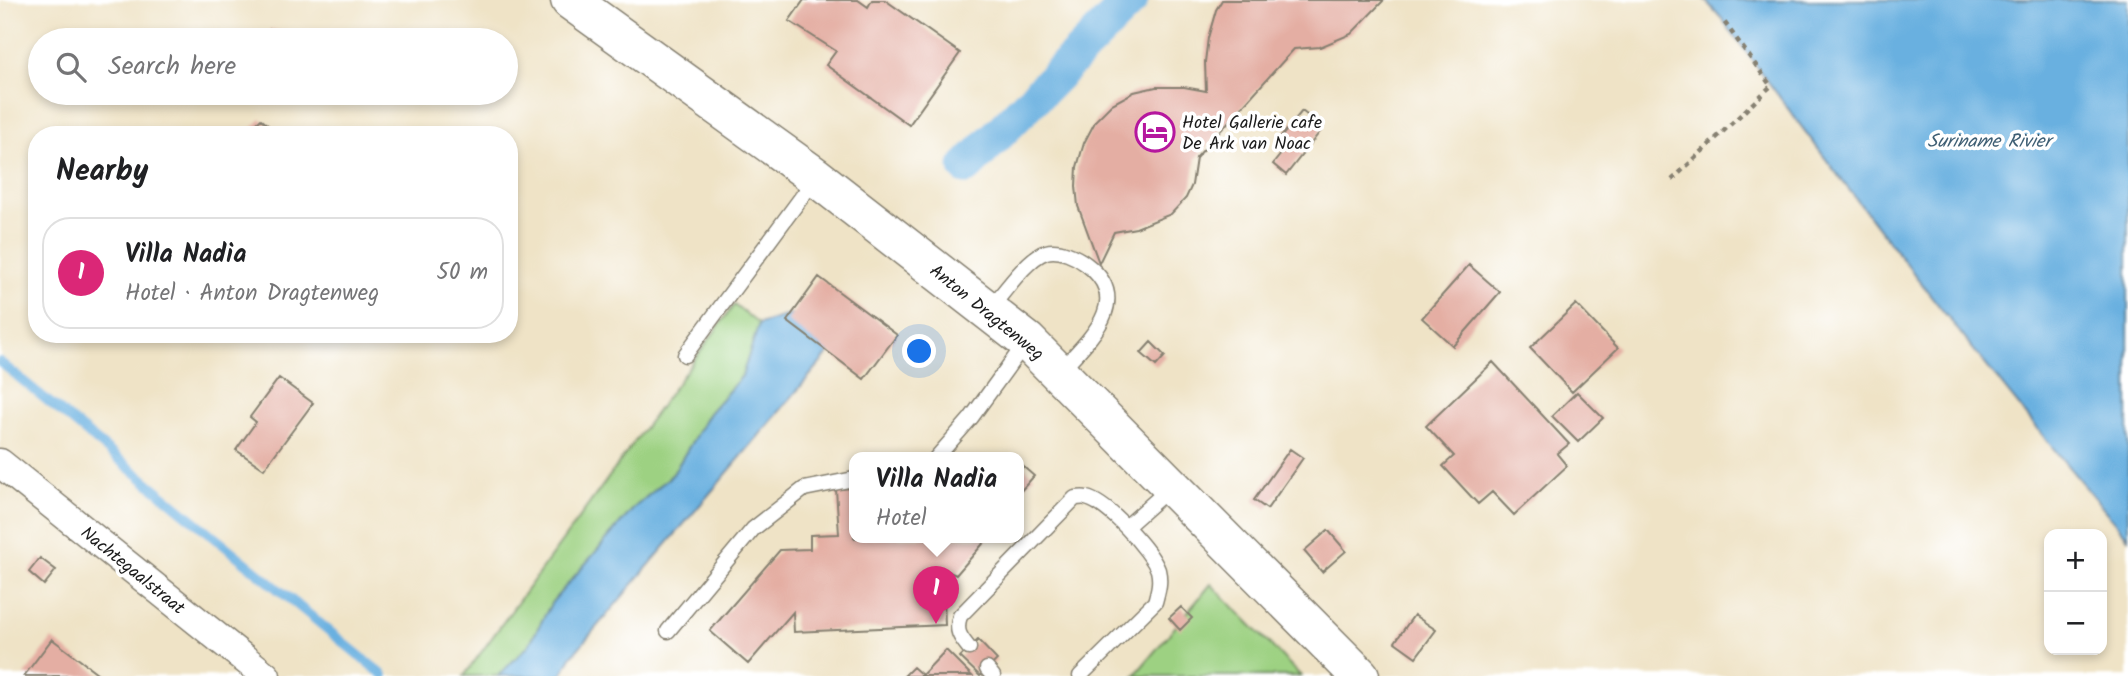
<!DOCTYPE html>
<html lang="en">
<head>
<meta charset="utf-8">
<style>
	body { margin:0; font-family:Kalam,sans-serif; background:#f6f6f6; color:#202124 }
	.controls { position:absolute; right:21px; bottom:21px; display:grid; overflow:hidden; border-radius:14px; box-shadow:0 4px 10px #0003 }
	.controls button { width:63px; height:63px; display:grid; place-items:center; padding:0; border:0; border-bottom:2px solid #e0e0e0; background:#fff; color:#202124; font:35px sans-serif }
	.you { position:absolute; left:920px; top:352px; width:24px; height:24px; margin:-18px; border:5px solid #fff; border-radius:50%; background:#1a73e8; box-shadow:0 0 0 10px #1a73e833 }
	.badge { display:grid; place-items:center; width:46px; height:46px; border-radius:50%; background:#db2777; color:#fff; font-size:23px; font-weight:700 }
	.pin { position:absolute; translate:-50% -58px; filter:drop-shadow(0 2px 4px #0008) }
	.pin::after { content:''; position:absolute; top:37px; width:24px; height:21px; background:inherit; clip-path:polygon(0 0,100% 0,50% 100%) }
	.popup { position:absolute; left:849px; top:452px; width:175px; height:91px; box-sizing:border-box; display:grid; place-content:center; border-radius:14px; background:#fff; filter:drop-shadow(0 2px 5px #0005); font-size:23px; white-space:nowrap; color:#757577 }
	.popup b { font-size:26px; color:#202124 }
	.popup::after { content:''; position:absolute; left:50%; top:100%; margin-left:-14px; border:14px solid transparent; border-top-color:#fff }
	.list { margin:0; padding:0; list-style:none }
	h2 { display:flex; justify-content:space-between; align-items:center; height:91px; margin:0; padding:0 28px; font-size:30px }
	h2 small { font-size:23px; font-weight:400; color:#757577 }
	.list li { display:grid; grid-template-columns:46px 1fr auto; gap:21px; align-items:center; box-sizing:border-box; height:112px; margin:0 14px 14px; padding:0 14px; border:2px solid #e0e0e0; border-radius:28px }
	.list b { display:block; font-size:26px; white-space:nowrap }
	.list p { margin:0; font-size:23px; white-space:nowrap; color:#757577 }
	.list em { font-size:23px; font-style:normal; color:#757577 }
	.icon { flex:none; width:38px; height:38px; fill:none; stroke:currentColor; stroke-width:2; stroke-linecap:round; stroke-linejoin:round }
	.map { position:relative; flex:none; width:2128px; height:676px; overflow:hidden }
	.search { position:absolute; background:#fff; box-shadow:0 4px 10px #0003; left:28px; top:28px; width:490px; height:77px; display:flex; align-items:center; gap:18px; box-sizing:border-box; padding:0 24px; border-radius:38px; color:#757577; font-size:26px }
	.panel { position:absolute; background:#fff; box-shadow:0 4px 10px #0003; left:28px; top:126px; width:490px; height:217px; border-radius:28px }
	.map>svg:first-child { display:block }
	.green { fill:#9dd182; stroke:#5c764f; stroke-width:2 }
	.water { fill:#69b0e0; stroke:#42667e; stroke-width:2 }
	.lines { fill:none; stroke-linecap:round; stroke-linejoin:round }
	.stream { stroke:#69b0e0; stroke-width:10 }
	.canal { stroke:#69b0e0; stroke-width:35 }
	.building { fill:#e4aea3 }
	.lane-casing { stroke:#868071; stroke-width:17 }
	.street-casing { stroke:#868071; stroke-width:31 }
	.secondary-casing { stroke:#868071; stroke-width:41 }
	.path { stroke:#868071; stroke-width:4.5; stroke-dasharray:5 5; stroke-linecap:butt }
	.lane { stroke:#fff; stroke-width:14 }
	.street { stroke:#fff; stroke-width:28 }
	.secondary { stroke:#fff; stroke-width:38 }
	.labels { text-anchor:middle; stroke-width:7; stroke-linejoin:round; paint-order:stroke }
	.poi-label { font-size:18px; fill:#1c1c1c; stroke:#fff; text-anchor:start }
	.street-label { font-size:18px; fill:#1c1c1c; stroke:#fff }
	.water-label { font-size:19px; font-style:italic; fill:#3f5f74; stroke:#fff }
</style>
</head>
<body>
<div class="map">
<svg width="2128" height="676" viewBox="0 0 2128 676">
	<rect width="100%" height="100%" fill="#fff"/>
	<filter id="ink" filterUnits="userSpaceOnUse"><feTurbulence type="fractalNoise" baseFrequency=".0143" numOctaves="2"/><feDisplacementMap in="SourceGraphic" scale="14" xChannelSelector="R" yChannelSelector="G"/><feConvolveMatrix kernelMatrix="1 2 1 2 8 2 1 2 1" color-interpolation-filters="sRGB"/></filter>
	<filter id="wash" filterUnits="userSpaceOnUse"><feTurbulence type="fractalNoise" baseFrequency=".00686" numOctaves="4" result="noise"/><feDisplacementMap in="SourceGraphic" scale="28" xChannelSelector="R" yChannelSelector="G"/><feGaussianBlur stdDeviation="1.57" result="paint"/><feColorMatrix in="noise" values="0 0 0 0 0 0 0 0 0 0 0 0 0 0 0 0 0 1.4 0 .05"/><feComposite in="paint" operator="in"/></filter>
	<g filter="url(#wash)">
		<rect width="100%" height="100%" fill="#efe3c6"/>
		<path class="green" d="M734 305 759 324 742 376 709 413 673 474 635 507 552 602 529 645 498 676H464Z
			M1211 584 1301 676H1134Z"/>
		<path class="water" d="M1705 0H2128V538C1986 370 1851 196 1722 19Z
			M791 314 835 346 571 657 561 676H498L529 645 552 602 635 507 673 474 709 413 742 376 759 324Z"/>
		<g class="lines">
			<path class="stream" d="M0 362 383 675"/>
			<path class="canal" d="M966 167 1131 0"/>
		</g>
		<g id="blocks">
			<path class="building" d="M804 0H858L868 7 872 0H885L960 53 909 125 826 65 836 51 789 21Z
				M1222 0H1384L1351 34 1320 47 1294 49 1196 158 1192 185 1186 198 1171 214 1136 228 1114 232 1099 263 1078 206 1076 186 1077 167 1084 143 1096 120 1112 104 1134 92 1156 87H1184L1206 91 1205 62 1208 38 1216 10Z
				M270 29 303 36V40H268Z
				M1302 111 1323 128 1286 175 1273 164 1289 144 1281 137Z
				M261 119 279 135H260L252 128Z
				M1469 265 1500 292 1453 346 1422 318Z
				M819 277 897 335 864 379 787 321Z
				M1576 304 1618 348 1572 392 1530 348Z
				M1151 342 1165 356 1156 366 1141 353Z
				M1493 362 1569 444 1557 454 1567 466 1514 515 1492 492 1478 504 1443 466 1454 456 1426 426Z
				M279 378 313 403 264 469 236 450 256 422 250 417Z
				M1577 392 1603 418 1578 442 1552 416Z
				M1290 449 1303 458 1267 509 1254 500Z
				M1018 462 1034 476 1018 494Z
				M854 488V538H988L956 575 943 569 945 625 794 632 793 612 748 664 710 631 780 550 810 549V535L839 534 836 489Z
				M1328 530 1346 551 1322 572 1304 551Z
				M40 558 56 570 44 585 29 572Z
				M1181 607 1192 618 1180 630 1169 618Z
				M1414 615 1436 630 1416 657 1395 642Z
				M52 639 101 676H24Z
				M978 640 997 660 980 676 960 657Z
				M946 650 972 676H904L913 667 922 675Z"/>
		</g>
	</g>
	<g filter="url(#ink)">
		<use href="#blocks" fill-opacity="0" stroke="#868071" stroke-width="2"/>
		<g class="lines">
			<g class="lane-casing">
				<path id="lane" d="M989 310C1002 295 1028 257 1046 252 1059 248 1077 257 1086 264 1135 301 1088 340 1060 371
					M685 355 815 179
					M936 458 971 418 1026 342
					M1126 527 1171 487
					M668 631 753 529 804 489 854 479
					M969 648C960 637 955 631 960 616L1075 498C1079 498 1083 497 1086 498 1107 502 1151 551 1158 570 1161 582 1158 591 1155 602L1080 676
					M987 669 993 676"/>
			</g>
			<g class="street-casing">
				<path id="street" d="M0 463 266 676"/>
			</g>
			<g class="secondary-casing">
				<path id="secondary" d="M570 0 816 177 1027 341 1360 676"/>
			</g>
			<path class="path" d="M1672 180 1771 86 1722 19"/>
			<use href="#lane" class="lane"/>
			<use href="#street" class="street"/>
			<use href="#secondary" class="secondary"/>
		</g>
	</g>
	<defs>
		<g id="hotel-ring" transform="scale(2.0125)"><circle r="9.5" fill="#fff" stroke="#b5179e" stroke-width="1.5"/><path d="M-6-4.5h1.5V1H6V5H4.5V3h-9V5H-6ZM-4 0a1.8 1.8 0 1 1 3.6 0ZM.5 0V-2.5h3Q6-2.5 6 0Z" fill="#b5179e"/></g>
	</defs>
	<g fill-rule="evenodd">
		<use href="#hotel-ring" x="1155" y="132"/>
	</g>
	<g class="labels">
		<g class="poi-label">
			<text x="1182" y="128">Hotel Gallerie cafe<tspan x="1182" dy="21">De Ark van Noac</tspan></text>
		</g>
		<g class="street-label">
			<text transform="translate(987 312) rotate(39)" y="6">Anton Dragtenweg</text>
			<text transform="translate(133 570) rotate(39)" y="6">Nachtegaalstraat</text>
		</g>
		<g class="water-label">
			<text x="1989" y="147">Suriname Rivier</text>
		</g>
	</g>
</svg>
<div class="controls">
<button>+</button>
<button>−</button>
</div>
<div class="you"></div>
<div class="pin badge" style="left:936px;top:624px">1</div>
<div class="popup"><b>Villa Nadia</b>Hotel</div>
<div class="search"><svg class="icon" aria-label="search" viewBox="0 0 24 24"><circle cx="10" cy="10" r="6"/><path d="M15 15l6 6"/></svg>Search here</div>
<section class="panel">
<h2>Nearby<small></small></h2>
<ul class="list">
<li><span class="badge">1</span><div><b>Villa Nadia</b><p>Hotel · Anton Dragtenweg</p></div><em>50 m</em></li>
</ul>
</section>
</div>
</body>
</html>
